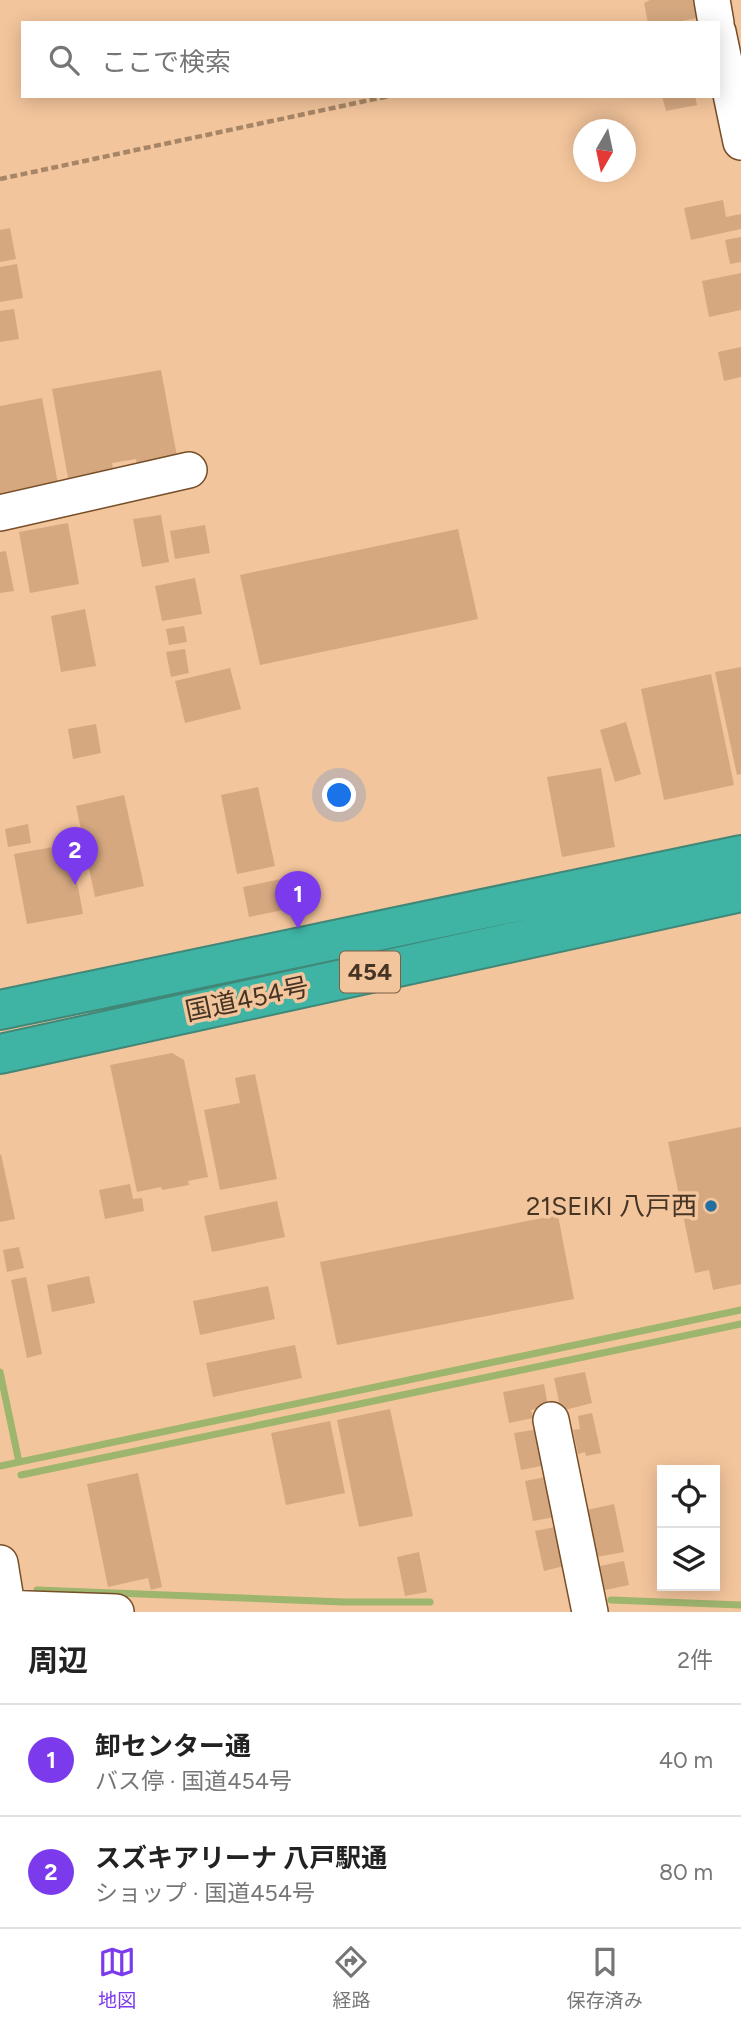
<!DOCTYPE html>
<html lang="ja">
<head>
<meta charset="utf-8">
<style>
	body { margin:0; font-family:Figtree,"Noto Sans JP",sans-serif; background:#f6f6f6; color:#222 }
	.controls { position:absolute; right:21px; bottom:21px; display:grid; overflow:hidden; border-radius:0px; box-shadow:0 4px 18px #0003 }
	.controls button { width:63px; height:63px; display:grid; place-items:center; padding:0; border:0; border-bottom:2px solid #e0e0e0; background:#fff; color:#222; font:35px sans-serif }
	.compass { position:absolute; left:573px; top:119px; width:63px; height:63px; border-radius:50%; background:#fff; box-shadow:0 4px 18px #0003; rotate:189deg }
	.you { position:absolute; left:340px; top:796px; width:24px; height:24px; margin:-18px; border:5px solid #fff; border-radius:50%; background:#1a73e8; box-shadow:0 0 0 10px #1a73e833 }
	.badge { display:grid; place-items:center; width:46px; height:46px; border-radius:50%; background:#7c3aed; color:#fff; font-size:23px; font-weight:700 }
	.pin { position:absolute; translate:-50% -58px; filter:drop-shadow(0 2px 4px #0008) }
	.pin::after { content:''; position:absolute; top:37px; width:24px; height:21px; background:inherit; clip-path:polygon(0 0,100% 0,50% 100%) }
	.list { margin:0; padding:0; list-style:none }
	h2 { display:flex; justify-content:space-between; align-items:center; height:91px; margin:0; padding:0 28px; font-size:30px }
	h2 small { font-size:23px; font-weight:400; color:#767676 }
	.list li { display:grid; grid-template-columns:46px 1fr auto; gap:21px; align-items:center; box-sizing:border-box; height:112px; padding:0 28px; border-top:2px solid #e0e0e0 }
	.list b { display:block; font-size:26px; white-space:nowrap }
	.list p { margin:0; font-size:23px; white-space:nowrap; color:#767676 }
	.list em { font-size:23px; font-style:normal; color:#767676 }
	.icon { flex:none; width:38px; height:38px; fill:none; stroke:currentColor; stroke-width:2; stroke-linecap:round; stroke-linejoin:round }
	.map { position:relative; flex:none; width:741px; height:1612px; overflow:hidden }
	.search { position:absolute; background:#fff; box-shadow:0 4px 18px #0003; left:21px; right:21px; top:21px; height:77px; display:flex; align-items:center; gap:18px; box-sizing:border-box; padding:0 24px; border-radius:0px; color:#767676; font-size:26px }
	.sheet { height:315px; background:#fff }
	nav { display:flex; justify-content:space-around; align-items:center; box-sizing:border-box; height:98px; border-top:2px solid #e0e0e0; background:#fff; font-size:19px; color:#767676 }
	nav a { display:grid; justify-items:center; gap:4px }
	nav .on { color:#7c3aed }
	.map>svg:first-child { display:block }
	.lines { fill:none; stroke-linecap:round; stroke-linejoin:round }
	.stream { stroke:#9eb56d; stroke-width:7 }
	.building { fill:#d5a880 }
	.minor-casing { stroke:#764e28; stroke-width:38 }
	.highway-casing { stroke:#418777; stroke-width:42 }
	.path { stroke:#a78667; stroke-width:4.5; stroke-dasharray:7 3.5; stroke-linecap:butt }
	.minor { stroke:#fff; stroke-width:35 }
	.highway { stroke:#3fb3a4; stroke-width:38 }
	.poi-dot { fill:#246fa2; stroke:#f3c59c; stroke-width:2.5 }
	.labels { text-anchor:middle; stroke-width:7; stroke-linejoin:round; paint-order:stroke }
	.shield { fill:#f3c59c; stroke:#7a6048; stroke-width:2 }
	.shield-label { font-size:24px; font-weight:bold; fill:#463424 }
	.street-label { font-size:26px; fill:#463424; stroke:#f3c59c }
	.poi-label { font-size:26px; fill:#463424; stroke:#f3c59c; text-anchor:end }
</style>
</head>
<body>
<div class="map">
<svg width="741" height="1612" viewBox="0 0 741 1612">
	<rect width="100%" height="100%" fill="#f3c59c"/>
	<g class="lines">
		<path class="stream" d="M0 1372 19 1462
			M0 1466 741 1310
			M21 1475 741 1324
			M37 1590 344 1602H430
			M611 1600 741 1605"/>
	</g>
	<path class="building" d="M650 0H698L702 17 672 23H648L644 3Z
		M662 96H695L697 105 666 111Z
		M723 200 726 217 741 214V229L691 240 684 208Z
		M10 228 16 259 0 262V230Z
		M741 237V262L730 264 725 240Z
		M17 264 23 298 0 302V267Z
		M741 273V310L709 317 702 281Z
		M14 309 19 339 0 342V311Z
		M741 347V377L724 381 718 352Z
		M161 370 178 462 138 469 136 459 112 463 113 469 68 478 52 389Z
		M42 398 59 489 0 500V406Z
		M161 515 169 562 142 567 133 519Z
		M68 523 79 584 30 593 19 532Z
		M205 525 210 553 175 559 170 531Z
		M458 529 478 619 260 665 240 575Z
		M6 551 14 591 0 593V552Z
		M195 578 202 614 162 621 155 586Z
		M85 609 96 666 61 672 51 616Z
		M184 626 187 642 169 645 166 629Z
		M185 649 189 673 171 677 166 652Z
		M741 667V774L737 775 715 672Z
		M230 668 241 709 185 723 175 681Z
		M711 674 734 785 664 800 641 689Z
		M626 722 641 774 615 782 600 730Z
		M96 724 101 753 73 759 68 729Z
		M601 768 615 847 562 857 547 777Z
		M258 787 275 866 237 874 221 795Z
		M124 795 144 886 95 897 76 806Z
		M28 824 31 843 8 847 5 829Z
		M70 844 83 914 27 924 14 854Z
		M281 879 288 909 249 917 243 887Z
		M172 1053 184 1060 208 1177 188 1181 189 1185 162 1190 161 1187 137 1192 110 1065Z
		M255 1074 277 1179 220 1190 204 1110 240 1103 235 1078Z
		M741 1127V1284L713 1290 709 1270 695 1273 668 1142Z
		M1 1154 15 1219 0 1222V1155Z
		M130 1184 133 1199 142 1198 144 1211 105 1219 99 1190Z
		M277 1201 285 1237 212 1252 204 1216Z
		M558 1215 574 1299 337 1345 320 1262Z
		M19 1247 24 1268 7 1272 3 1250Z
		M89 1276 95 1303 52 1312 47 1285Z
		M26 1277 42 1354 27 1358 11 1280Z
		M268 1286 275 1319 200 1335 193 1301Z
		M295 1345 302 1378 213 1397 206 1363Z
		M585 1372 592 1403 561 1411 554 1378Z
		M544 1384 548 1407 531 1410 533 1418 509 1423 503 1392Z
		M390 1409 413 1516 359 1527 337 1420Z
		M592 1413 601 1453 586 1456 585 1452 578 1454 573 1430 580 1429 578 1416Z
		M330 1421 345 1493 286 1505 271 1433Z
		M539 1429 546 1465 521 1470 514 1433Z
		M138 1473 162 1587 151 1590 148 1578 108 1587 87 1484Z
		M546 1477 555 1517 533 1521 525 1481Z
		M614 1504 624 1552 597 1557 587 1510Z
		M560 1526 568 1565 544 1571 535 1531Z
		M419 1552 427 1592 405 1596 397 1557Z
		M624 1561 629 1585 605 1590 600 1566Z"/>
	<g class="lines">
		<g class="minor-casing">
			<path id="minor" d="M712 0 716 23
				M718 32 741 142
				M0 513 189 470
				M551 1420 590 1612
				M0 1563 8 1612
				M0 1608 116 1612"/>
		</g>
		<g class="highway-casing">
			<path id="highway" d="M0 1010 741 855
				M0 1054 741 892"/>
		</g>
		<path class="path" d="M0 179 389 96"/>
		<use href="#minor" class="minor"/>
		<use href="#highway" class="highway"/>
	</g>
	<circle class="poi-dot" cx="711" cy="1206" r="7"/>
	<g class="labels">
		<rect class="shield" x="340" y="951.5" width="60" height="41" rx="5"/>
		<g class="shield-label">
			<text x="370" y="980">454</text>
		</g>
		<g class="street-label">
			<text transform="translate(247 999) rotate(-12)" y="9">国道454号</text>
		</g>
		<g class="poi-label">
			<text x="697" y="1215">21SEIKI 八戸西</text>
		</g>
	</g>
</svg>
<div class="controls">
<button><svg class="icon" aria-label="locate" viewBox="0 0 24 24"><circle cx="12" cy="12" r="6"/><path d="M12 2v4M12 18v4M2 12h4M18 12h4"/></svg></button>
<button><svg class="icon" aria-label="layers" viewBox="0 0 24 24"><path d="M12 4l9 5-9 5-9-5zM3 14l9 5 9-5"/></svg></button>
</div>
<svg class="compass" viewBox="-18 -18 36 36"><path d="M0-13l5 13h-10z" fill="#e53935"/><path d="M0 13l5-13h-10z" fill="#767676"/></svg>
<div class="you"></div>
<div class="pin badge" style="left:298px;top:929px">1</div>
<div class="pin badge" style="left:75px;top:885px">2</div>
<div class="search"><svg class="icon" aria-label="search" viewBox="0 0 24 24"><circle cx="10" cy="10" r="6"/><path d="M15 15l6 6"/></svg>ここで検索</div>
</div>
<section class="sheet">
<h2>周辺<small>2件</small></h2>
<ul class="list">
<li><span class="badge">1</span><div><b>卸センター通</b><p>バス停 · 国道454号</p></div><em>40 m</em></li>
<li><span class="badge">2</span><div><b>スズキアリーナ 八戸駅通</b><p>ショップ · 国道454号</p></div><em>80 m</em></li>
</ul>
</section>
<nav>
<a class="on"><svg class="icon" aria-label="map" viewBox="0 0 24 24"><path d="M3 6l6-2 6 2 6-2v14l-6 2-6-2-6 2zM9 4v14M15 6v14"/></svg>地図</a>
<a><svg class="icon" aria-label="directions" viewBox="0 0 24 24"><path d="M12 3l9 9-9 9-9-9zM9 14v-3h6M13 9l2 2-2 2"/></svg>経路</a>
<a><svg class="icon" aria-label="saved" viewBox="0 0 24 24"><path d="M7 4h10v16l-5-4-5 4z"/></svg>保存済み</a>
</nav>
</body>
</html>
